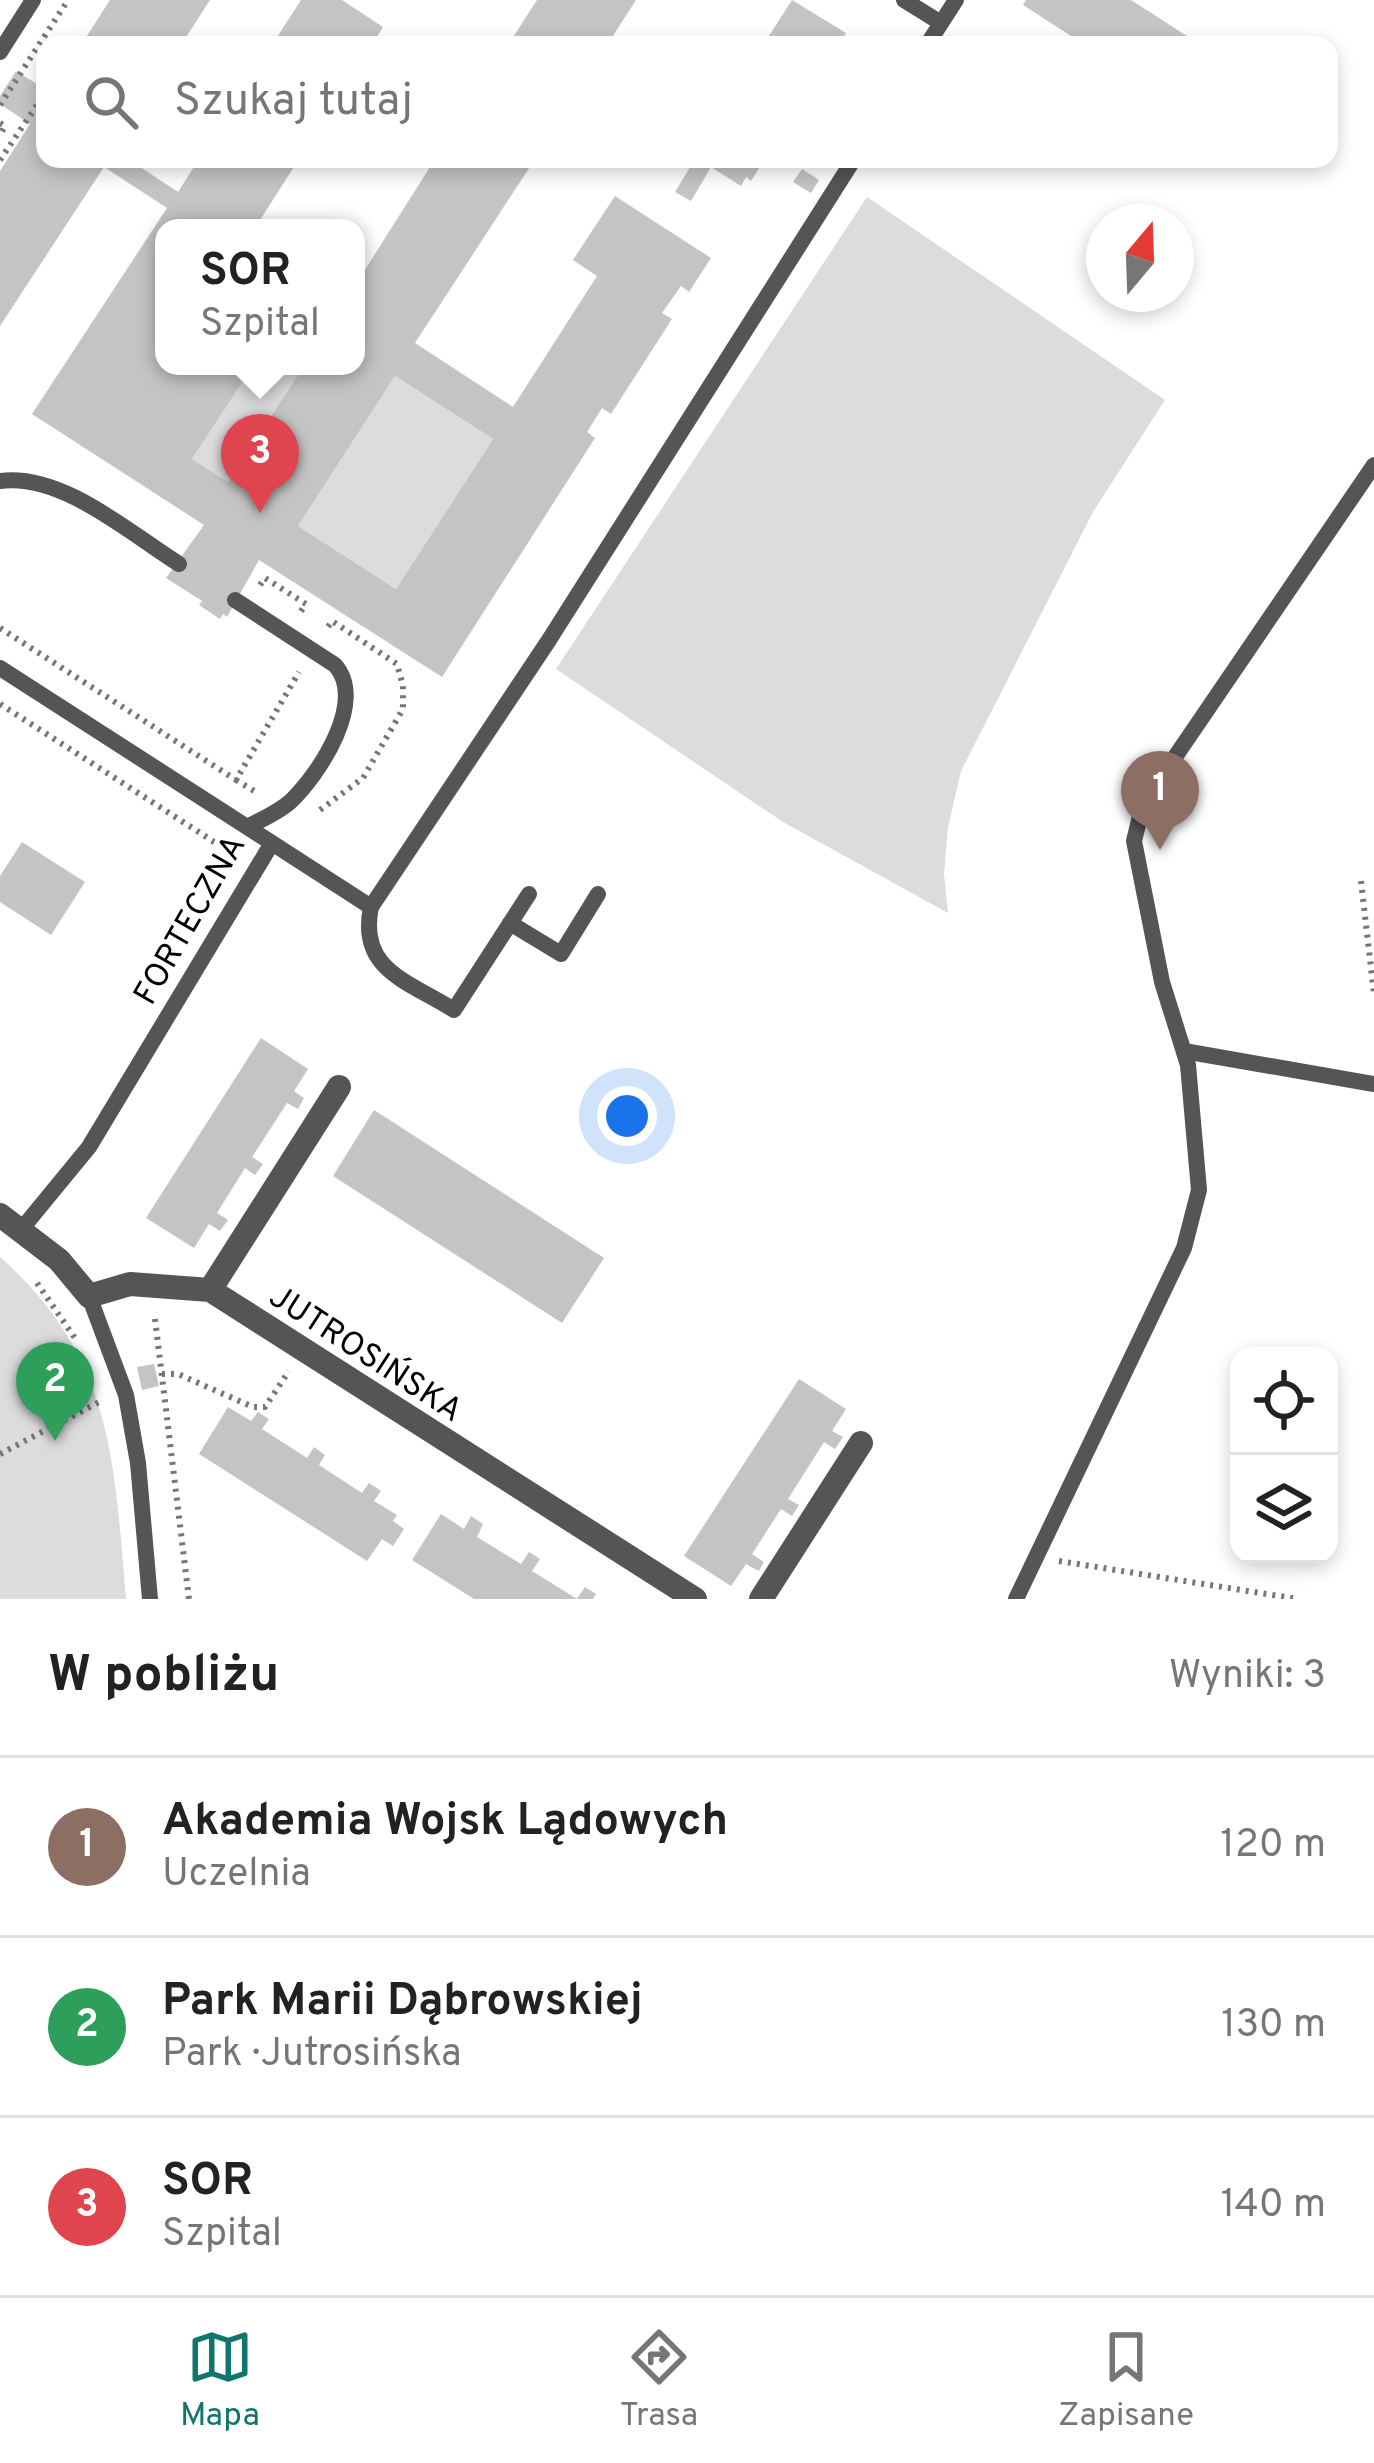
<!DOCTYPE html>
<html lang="pl">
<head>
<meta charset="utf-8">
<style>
	body { margin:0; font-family:Overpass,sans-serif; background:#f2f2f2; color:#222 }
	.controls { position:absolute; right:36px; bottom:36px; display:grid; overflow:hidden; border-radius:24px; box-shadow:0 6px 18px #0003 }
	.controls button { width:108px; height:108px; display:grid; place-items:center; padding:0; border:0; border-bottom:3px solid #e0e0e0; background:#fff; color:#222; font:60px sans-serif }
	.compass { position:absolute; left:1086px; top:204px; width:108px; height:108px; border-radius:50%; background:#fff; box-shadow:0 6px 18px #0003; rotate:19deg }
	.you { position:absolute; left:627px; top:1116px; width:42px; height:42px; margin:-30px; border:9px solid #fff; border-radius:50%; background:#1a73e8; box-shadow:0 0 0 18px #1a73e833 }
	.badge { display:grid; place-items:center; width:78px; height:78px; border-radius:50%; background:#0f766e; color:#fff; font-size:39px; font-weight:700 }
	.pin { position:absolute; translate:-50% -99px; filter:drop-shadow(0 3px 6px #0008) }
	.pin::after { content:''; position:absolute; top:63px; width:42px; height:36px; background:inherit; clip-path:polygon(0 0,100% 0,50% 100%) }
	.popup { position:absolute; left:155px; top:219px; width:210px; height:156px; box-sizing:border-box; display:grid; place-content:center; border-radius:24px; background:#fff; filter:drop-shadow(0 3px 9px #0005); font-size:39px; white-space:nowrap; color:#767676 }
	.popup b { font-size:45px; color:#222 }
	.popup::after { content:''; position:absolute; left:50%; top:100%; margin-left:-24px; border:24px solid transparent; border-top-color:#fff }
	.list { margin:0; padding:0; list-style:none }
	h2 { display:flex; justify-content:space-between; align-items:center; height:156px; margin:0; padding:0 48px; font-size:51px }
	h2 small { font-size:39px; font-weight:400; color:#767676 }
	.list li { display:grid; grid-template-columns:78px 1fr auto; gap:36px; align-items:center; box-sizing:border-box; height:180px; padding:0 48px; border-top:3px solid #e0e0e0 }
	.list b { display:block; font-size:45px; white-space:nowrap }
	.list p { margin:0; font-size:39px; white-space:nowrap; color:#767676 }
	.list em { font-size:39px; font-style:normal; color:#767676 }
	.icon { flex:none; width:66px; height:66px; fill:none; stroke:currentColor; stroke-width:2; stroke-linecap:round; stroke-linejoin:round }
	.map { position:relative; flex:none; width:1374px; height:1599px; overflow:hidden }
	.search { position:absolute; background:#fff; box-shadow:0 6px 18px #0003; left:36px; right:36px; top:36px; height:132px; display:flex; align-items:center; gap:30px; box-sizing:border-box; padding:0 42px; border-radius:24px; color:#767676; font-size:45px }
	.sheet { height:696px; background:#fff }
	nav { display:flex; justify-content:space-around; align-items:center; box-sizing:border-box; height:168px; border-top:3px solid #e0e0e0; background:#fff; font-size:33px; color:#767676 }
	nav a { display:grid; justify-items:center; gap:6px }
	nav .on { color:#0f766e }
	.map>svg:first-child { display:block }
	.green { fill:#dcdcdc }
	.building { fill:#c4c4c4; fill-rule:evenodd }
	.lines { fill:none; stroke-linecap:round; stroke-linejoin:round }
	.path { stroke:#777; stroke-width:6; stroke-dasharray:3 6; stroke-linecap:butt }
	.service { stroke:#555; stroke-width:16 }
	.minor { stroke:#555; stroke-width:24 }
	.labels { text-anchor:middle; stroke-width:10; stroke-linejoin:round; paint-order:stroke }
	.street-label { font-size:33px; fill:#000; stroke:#fff }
</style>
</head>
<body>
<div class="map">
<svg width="1374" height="1599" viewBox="0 0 1374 1599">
	<rect width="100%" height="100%" fill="#fff"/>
	<path class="green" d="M867 197 1165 400 1093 512 961 771 948 827 944 874 948 913 783 822 556 669Z
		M253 366H290L300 372 228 482 192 459Z
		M395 376 493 439 396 589 298 526Z
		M0 1257C113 1357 114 1459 126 1599H0Z"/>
	<path class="building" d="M110 0H210L181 45H81Z
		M301 0H342L383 27 372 45H272Z
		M537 0H636L607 45H508Z
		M792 0 846 33 838 45H763Z
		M1026 0H1131L1201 45H1085L1023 5Z
		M16 71 45 89V159H128L178 192 199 159H299L255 228H164V366H253L192 459 228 482 300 372 290 366H356V284L435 159H535L415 343 513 407 597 276 573 260 615 196 711 258 689 292 681 286 662 313 672 319 611 414 602 408 587 432 595 438 442 677 259 560 227 617 223 614 220 619 199 605 202 601 166 578 204 525 32 414 167 208 104 167 0 326V171L30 124 0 104V96ZM395 376 493 439 396 589 298 526Z
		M695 159 712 165 716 159H765L751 181 746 177 741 186 711 167 691 201 675 192Z
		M802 169 819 180 811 193 793 182Z
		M22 842 85 882 51 935 0 902V876Z
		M261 1038 308 1069 294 1091 304 1098 298 1109 287 1103 252 1157 263 1164 255 1175 245 1168 217 1213 228 1220 220 1231 209 1224 194 1248 146 1218Z
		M374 1110 604 1258 562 1323 333 1176Z
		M154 1364 159 1386 142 1390 137 1367Z
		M799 1379 846 1409 832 1431 843 1437 835 1449 824 1442 788 1499 799 1505 792 1516 781 1509 752 1554 764 1562 759 1571 746 1564 731 1586 684 1556Z
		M228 1407 251 1421 258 1412 269 1419 262 1429 307 1458 314 1447 325 1455 319 1465 362 1493 369 1483 381 1491 374 1501 397 1515 393 1521 404 1529 393 1546 382 1539 367 1561 199 1454Z
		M441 1514 464 1529 471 1516 483 1524 477 1537 521 1564 529 1552 540 1559 532 1571 577 1599 585 1587 596 1594 593 1599H474L412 1560Z"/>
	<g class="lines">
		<path class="path" d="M0 105 68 0
			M0 123 5 126 0 135
			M0 160 37 105
			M260 585 265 578 306 604 299 614
			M0 628 236 780 299 672
			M0 704 239 858
			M236 780 259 794
			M320 810 363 778 403 709V686L397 664 332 621 326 630
			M1361 881 1374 994
			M37 1283 77 1341
			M155 1319 189 1599
			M162 1374H178L253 1407H265L289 1371
			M0 1454 103 1400
			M1059 1561 1298 1599"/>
		<path class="service" d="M904 0 941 23
			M927 45 956 0
			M0 52 33 0
			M0 481C62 473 128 532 179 564
			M235 600 335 665C367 701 320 773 291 801 279 812 263 819 249 826
			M0 668 272 843 89 1147 20 1231
			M272 843 371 907
			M529 894 454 1010C408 981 358 970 371 907L549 640 854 159
			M510 923 561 954 598 894
			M1184 1051 1374 1084
			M89 1296 126 1395 138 1463 150 1599
			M1016 1599 1184 1248 1199 1190 1188 1065 1162 982 1134 841 1143 804 1374 465"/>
		<path class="minor" d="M0 1215 59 1260 89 1296 130 1284 210 1290 695 1599
			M210 1290 339 1087
			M761 1599 861 1443"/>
	</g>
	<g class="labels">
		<g class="street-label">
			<text transform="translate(188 919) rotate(-60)" y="12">FORTECZNA</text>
			<text transform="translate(367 1352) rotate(33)" y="12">JUTROSIŃSKA</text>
		</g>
	</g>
</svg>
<div class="controls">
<button><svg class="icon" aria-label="locate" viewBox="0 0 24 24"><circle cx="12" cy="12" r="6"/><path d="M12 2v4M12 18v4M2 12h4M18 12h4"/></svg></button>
<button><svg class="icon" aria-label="layers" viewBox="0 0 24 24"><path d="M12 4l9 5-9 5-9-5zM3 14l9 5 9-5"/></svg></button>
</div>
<svg class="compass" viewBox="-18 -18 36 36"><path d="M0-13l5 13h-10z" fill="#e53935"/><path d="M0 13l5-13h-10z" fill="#767676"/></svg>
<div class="you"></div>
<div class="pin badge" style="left:1160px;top:850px;background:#8d6e63">1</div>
<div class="pin badge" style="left:55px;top:1441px;background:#2e9e5b">2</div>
<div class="pin badge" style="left:260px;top:513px;background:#e0444e">3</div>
<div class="popup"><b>SOR</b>Szpital</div>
<div class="search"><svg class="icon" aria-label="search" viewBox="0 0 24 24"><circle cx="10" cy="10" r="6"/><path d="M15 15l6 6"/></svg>Szukaj tutaj</div>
</div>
<section class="sheet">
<h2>W pobliżu<small>Wyniki: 3</small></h2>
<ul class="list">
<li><span class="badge" style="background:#8d6e63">1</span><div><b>Akademia Wojsk Lądowych</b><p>Uczelnia</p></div><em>120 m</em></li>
<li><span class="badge" style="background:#2e9e5b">2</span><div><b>Park Marii Dąbrowskiej</b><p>Park · Jutrosińska</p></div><em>130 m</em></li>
<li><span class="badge" style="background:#e0444e">3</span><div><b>SOR</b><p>Szpital</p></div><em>140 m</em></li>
</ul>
</section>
<nav>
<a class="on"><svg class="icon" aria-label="map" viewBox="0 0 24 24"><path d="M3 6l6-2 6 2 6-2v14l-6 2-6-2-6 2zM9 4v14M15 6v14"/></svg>Mapa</a>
<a><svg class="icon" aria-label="directions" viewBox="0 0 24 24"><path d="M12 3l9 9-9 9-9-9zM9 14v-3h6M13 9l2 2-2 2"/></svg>Trasa</a>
<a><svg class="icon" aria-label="saved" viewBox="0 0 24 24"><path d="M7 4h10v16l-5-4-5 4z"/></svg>Zapisane</a>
</nav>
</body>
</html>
